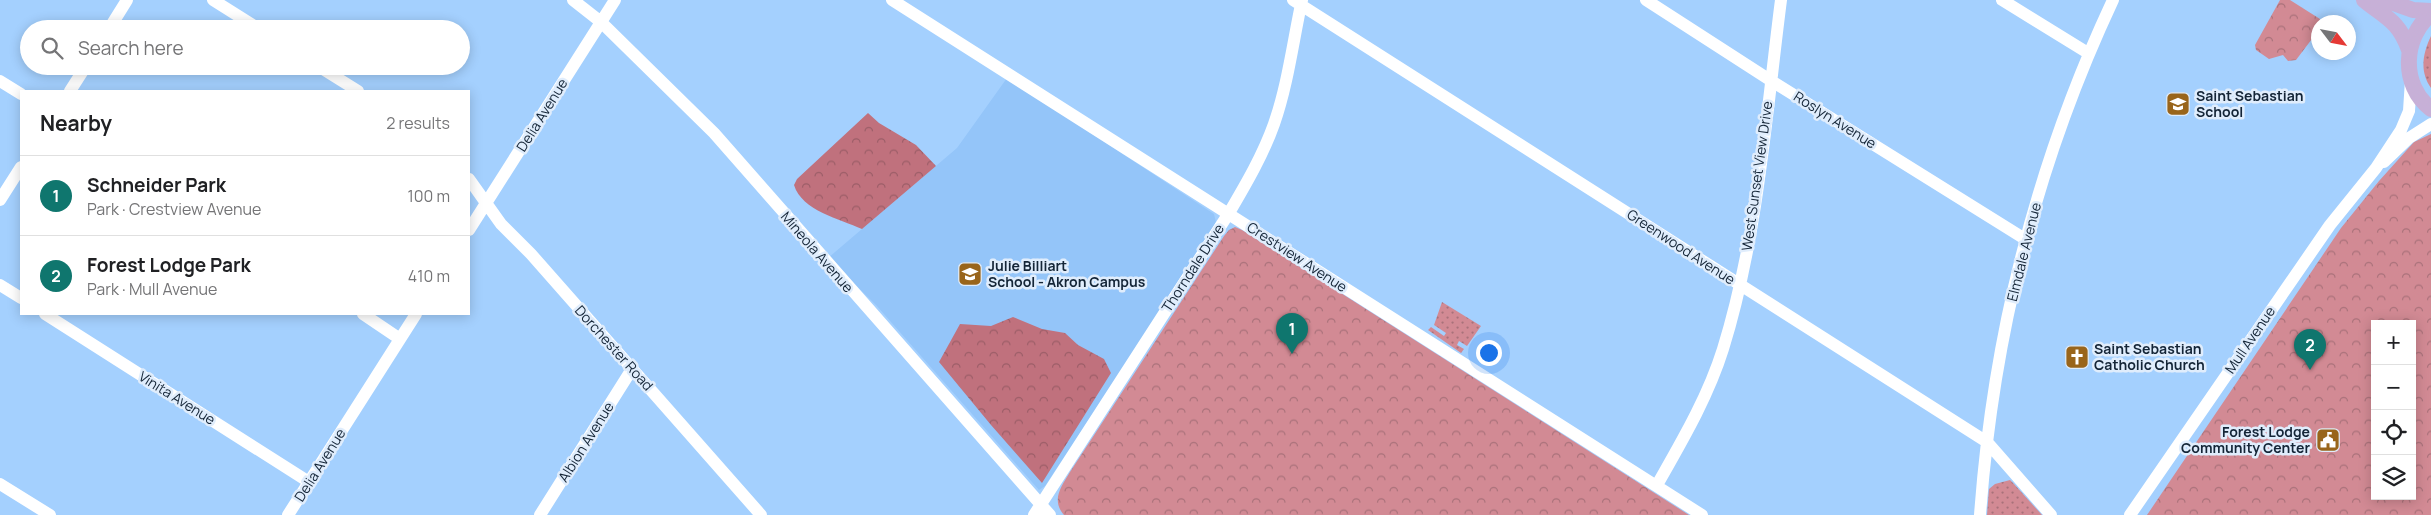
<!DOCTYPE html>
<html lang="en">
<head>
<meta charset="utf-8">
<style>
	body { margin:0; font-family:Manrope,sans-serif; background:#f2f2f2; color:#202124 }
	.controls { position:absolute; right:15px; bottom:15px; display:grid; overflow:hidden; border-radius:0px; box-shadow:0 2px 12px #0003 }
	.controls button { width:45px; height:45px; display:grid; place-items:center; padding:0; border:0; border-bottom:1px solid #e0e0e0; background:#fff; color:#202124; font:25px sans-serif }
	.compass { position:absolute; left:2311px; top:15px; width:45px; height:45px; border-radius:50%; background:#fff; box-shadow:0 2px 12px #0003; rotate:122deg }
	.you { position:absolute; left:1488px; top:352px; width:18px; height:18px; margin:-12px; border:4px solid #fff; border-radius:50%; background:#1a73e8; box-shadow:0 0 0 8px #1a73e833 }
	.badge { display:grid; place-items:center; width:32px; height:32px; border-radius:50%; background:#0f766e; color:#fff; font-size:16px; font-weight:700 }
	.pin { position:absolute; translate:-50% -41px; filter:drop-shadow(0 1px 2px #0008) }
	.pin::after { content:''; position:absolute; top:26px; width:18px; height:15px; background:inherit; clip-path:polygon(0 0,100% 0,50% 100%) }
	.list { margin:0; padding:0; list-style:none }
	h2 { display:flex; justify-content:space-between; align-items:center; height:65px; margin:0; padding:0 20px; font-size:21px }
	h2 small { font-size:16px; font-weight:400; color:#757577 }
	.list li { display:grid; grid-template-columns:32px 1fr auto; gap:15px; align-items:center; box-sizing:border-box; height:80px; padding:0 20px; border-top:1px solid #e0e0e0 }
	.list b { display:block; font-size:19px; white-space:nowrap }
	.list p { margin:0; font-size:16px; white-space:nowrap; color:#757577 }
	.list em { font-size:16px; font-style:normal; color:#757577 }
	.icon { flex:none; width:28px; height:28px; fill:none; stroke:currentColor; stroke-width:2; stroke-linecap:round; stroke-linejoin:round }
	.map { position:relative; flex:none; width:2431px; height:515px; overflow:hidden }
	.search { position:absolute; background:#fff; box-shadow:0 2px 12px #0003; left:20px; top:20px; width:450px; height:55px; display:flex; align-items:center; gap:12px; box-sizing:border-box; padding:0 18px; border-radius:28px; color:#757577; font-size:19px }
	.panel { position:absolute; background:#fff; box-shadow:0 2px 12px #0003; left:20px; top:90px; width:450px; height:225px; border-radius:0px }
	.map>svg:first-child { display:block }
	.built { fill:#94c5f9 }
	.grass { fill:url(#grass-dots) }
	.forest { fill:url(#forest-crowns) }
	.park { fill:url(#park-crowns); fill-rule:evenodd }
	.lines { fill:none; stroke-linecap:round; stroke-linejoin:round }
	.minor { stroke:#fff; stroke-width:12 }
	.major { stroke:#c7b0d7; stroke-width:16 }
	.labels { text-anchor:middle; stroke-width:5; stroke-linejoin:round; paint-order:stroke }
	.poi-label { font-size:14px; font-weight:bold; fill:#142537; stroke:#e0edfc; text-anchor:start }
	.street-label { font-size:14px; fill:#142537; stroke:#e0edfc }
</style>
</head>
<body>
<div class="map">
<svg width="2431" height="515" viewBox="0 0 2431 515">
	<defs>
		<pattern id="grass-dots" width="8" height="8" patternUnits="userSpaceOnUse" patternTransform="scale(1.25)"><rect width="8" height="8" fill="#d28a94"/><path d="M2 2h.1M6 6h.1" fill="none" stroke="#a9717a" stroke-width="1.8" stroke-linecap="round"/></pattern>
		<pattern id="forest-crowns" width="20" height="18" patternUnits="userSpaceOnUse" patternTransform="scale(1.25)"><rect width="20" height="18" fill="#c0717d"/><path d="M2 6a3 3 0 1 1 6 0M12 15a3 3 0 1 1 6 0" fill="none" stroke="#9b5d67"/></pattern>
		<pattern id="park-crowns" width="20" height="18" patternUnits="userSpaceOnUse" patternTransform="scale(1.25)"><rect width="20" height="18" fill="#d28a94"/><path d="M2 6a3 3 0 1 1 6 0M12 15a3 3 0 1 1 6 0" fill="none" stroke="#a9717a"/></pattern>
	</defs>
	<rect width="100%" height="100%" fill="#a4d0fe"/>
	<path class="built" d="M1007 78 1214 214 1216 222 1196 257 1045 486 1039 490 876 305 828 258 957 148Z"/>
	<path class="grass" d="M2431 36V88C2419 71 2423 53 2431 36Z
		M1442 302 1481 326 1467 346 1459 341 1457 345 1464 349 1461 353 1428 330 1431 327 1444 336 1446 333 1434 325Z
		M2010 480 2014 484 2042 515H1987L1989 489 1995 484Z"/>
	<path class="forest" d="M868 113 879 123 916 145 936 166 862 229C840 219 802 211 794 185L797 179Z
		M1013 317 1042 329 1065 333 1078 345 1104 359 1111 373 1042 483 991 425 939 362 960 324 991 326Z"/>
	<path class="park" d="M2280 0H2290L2320 19 2318 31 2296 60 2288 61 2283 55 2269 59 2256 50 2255 45Z
		M2431 134V515H2147L2341 228 2379 181 2414 142ZM2375 324H2412V496H2375Z
		M1235 227 1242 230 1689 515H1064C1051 500 1061 487 1070 472L1224 236 1229 230Z"/>
	<g class="lines">
		<path class="minor" d="M213 0 259 29
			M573 0 601 22 714 133 1050 515
			M892 0 1702 515
			M1293 0 1987 442 2051 515
			M1646 0 1770 80 2025 239
			M2002 0 2088 53
			M109 29 127 0
			M318 66 358 91
			M0 81 21 94
			M70 91 86 66
			M2384 162 2409 138 2431 124
			M469 179 501 224 531 254 761 515
			M0 200 21 167
			M469 230 615 0
			M0 285 21 298
			M45 314 309 482
			M363 314 400 339
			M0 484 50 515
			M1657 485C1682 441 1708 397 1723 349 1758 236 1766 116 1781 0
			M288 515 416 314
			M540 515 632 369
			M1034 515 1229 213C1246 184 1263 155 1274 124 1288 84 1293 41 1302 0
			M1980 515C1993 337 2037 162 2113 0
			M2130 515 2330 225 2376 168 2401 130 2409 111 2411 80"/>
		<path class="major" d="M2364 0C2386 18 2399 21 2409 50
			M2385 0 2413 10 2431 11
			M2431 14C2403 37 2400 85 2431 109"/>
	</g>
	<defs>
		<g id="school-square" transform="scale(1.25)"><rect x="-9" y="-9" width="18" height="18" rx="4" fill="#99651b" stroke="#e0edfc"/><path d="M0-5L7-2L0 1L-7-2ZM-4 1L0 2.5L4 1V4Q0 6-4 4Z" fill="#fff"/></g>
		<g id="church-square" transform="scale(1.25)"><rect x="-9" y="-9" width="18" height="18" rx="4" fill="#99651b" stroke="#e0edfc"/><path d="M-1.2-6h2.4v3.5h3.3v2.4h-3.3V6h-2.4V-.1h-3.3v-2.4h3.3Z" fill="#fff"/></g>
		<g id="civic-square" transform="scale(1.25)"><rect x="-9" y="-9" width="18" height="18" rx="4" fill="#99651b" stroke="#e0edfc"/><path d="M-.6-6.5H3V-4.5H.6V-3L4-1V1h2V6H-6V1h2V-1L-.6-3ZM-1.2 2.5V6h2.4V2.5Z" fill="#fff"/></g>
	</defs>
	<g fill-rule="evenodd">
		<use href="#school-square" x="2178" y="104"/>
		<use href="#school-square" x="970" y="274"/>
		<use href="#church-square" x="2077" y="357"/>
		<use href="#civic-square" x="2328" y="440"/>
	</g>
	<g class="labels">
		<g class="poi-label">
			<text x="2196" y="101">Saint Sebastian<tspan x="2196" dy="16">School</tspan></text>
			<text x="988" y="271">Julie Billiart<tspan x="988" dy="16">School - Akron Campus</tspan></text>
			<text x="2094" y="354">Saint Sebastian<tspan x="2094" dy="16">Catholic Church</tspan></text>
			<text x="2310" y="437" text-anchor="end">Forest Lodge<tspan x="2310" dy="16">Community Center</tspan></text>
		</g>
		<g class="street-label">
			<text transform="translate(542 115) rotate(-58)" y="5">Delia Avenue</text>
			<text transform="translate(1835 120) rotate(32)" y="5">Roslyn Avenue</text>
			<text transform="translate(1757 176) rotate(-82)" y="5">West Sunset View Drive</text>
			<text transform="translate(1681 247) rotate(33)" y="5">Greenwood Avenue</text>
			<text transform="translate(817 252) rotate(49)" y="5">Mineola Avenue</text>
			<text transform="translate(2024 252) rotate(-76)" y="5">Elmdale Avenue</text>
			<text transform="translate(1297 257) rotate(33)" y="5">Crestview Avenue</text>
			<text transform="translate(1193 268) rotate(-57)" y="5">Thorndale Drive</text>
			<text transform="translate(2250 340) rotate(-56)" y="5">Mull Avenue</text>
			<text transform="translate(614 348) rotate(48)" y="5">Dorchester Road</text>
			<text transform="translate(177 398) rotate(32)" y="5">Vinita Avenue</text>
			<text transform="translate(586 442) rotate(-58)" y="5">Albion Avenue</text>
			<text transform="translate(320 465) rotate(-58)" y="5">Delia Avenue</text>
		</g>
	</g>
</svg>
<div class="controls">
<button>+</button>
<button>−</button>
<button><svg class="icon" aria-label="locate" viewBox="0 0 24 24"><circle cx="12" cy="12" r="6"/><path d="M12 2v4M12 18v4M2 12h4M18 12h4"/></svg></button>
<button><svg class="icon" aria-label="layers" viewBox="0 0 24 24"><path d="M12 4l9 5-9 5-9-5zM3 14l9 5 9-5"/></svg></button>
</div>
<svg class="compass" viewBox="-18 -18 36 36"><path d="M0-13l5 13h-10z" fill="#e53935"/><path d="M0 13l5-13h-10z" fill="#757577"/></svg>
<div class="you"></div>
<div class="pin badge" style="left:1292px;top:354px">1</div>
<div class="pin badge" style="left:2310px;top:370px">2</div>
<div class="search"><svg class="icon" aria-label="search" viewBox="0 0 24 24"><circle cx="10" cy="10" r="6"/><path d="M15 15l6 6"/></svg>Search here</div>
<section class="panel">
<h2>Nearby<small>2 results</small></h2>
<ul class="list">
<li><span class="badge">1</span><div><b>Schneider Park</b><p>Park · Crestview Avenue</p></div><em>100 m</em></li>
<li><span class="badge">2</span><div><b>Forest Lodge Park</b><p>Park · Mull Avenue</p></div><em>410 m</em></li>
</ul>
</section>
</div>
</body>
</html>
